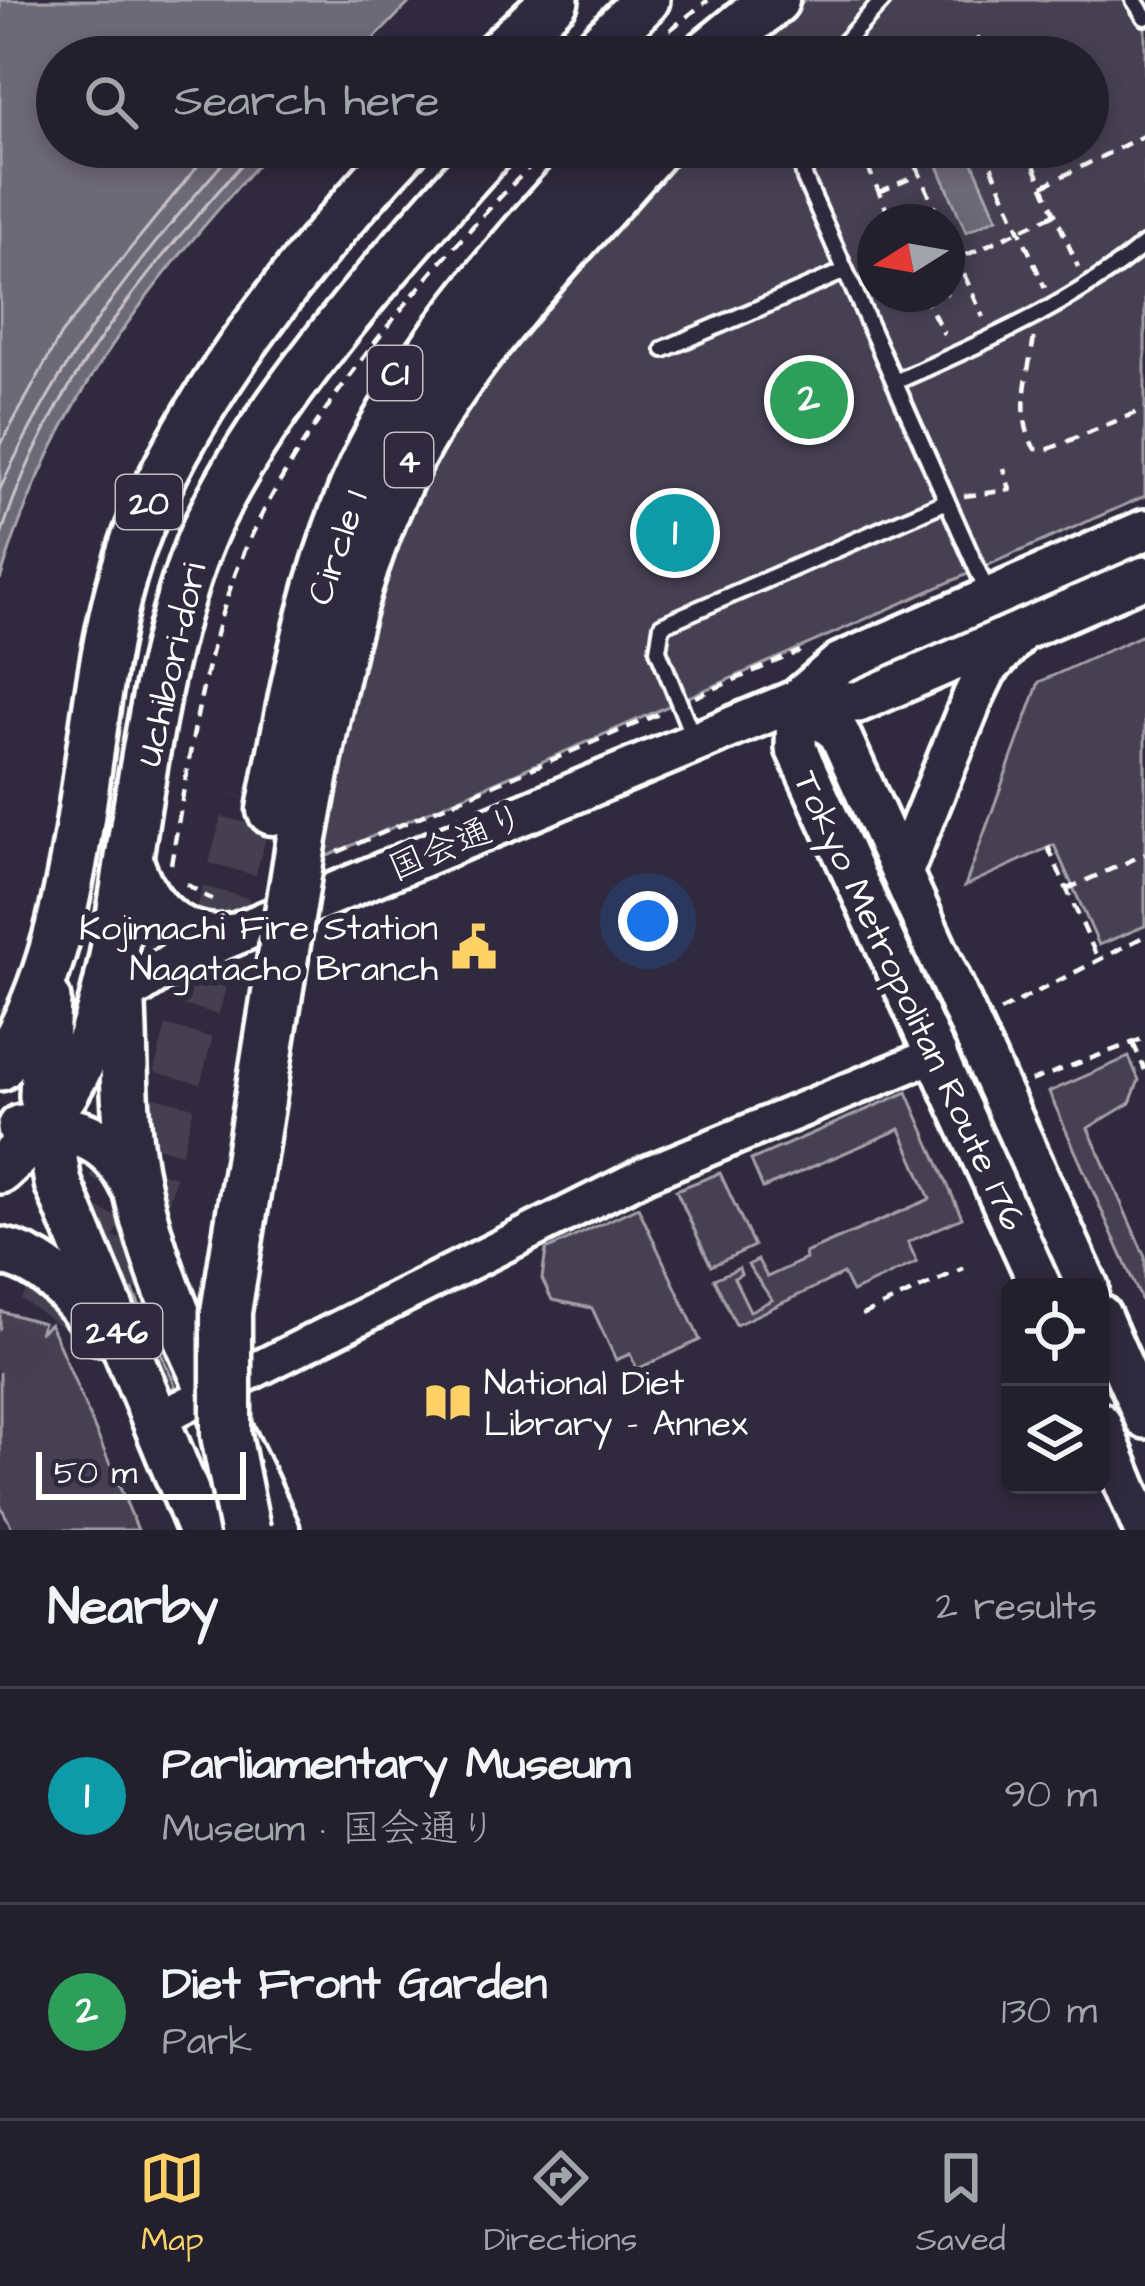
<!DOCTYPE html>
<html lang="en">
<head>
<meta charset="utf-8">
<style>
	body { margin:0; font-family:"Architects Daughter","Klee One",sans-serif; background:#2b2836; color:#f1f3f6 }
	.controls { position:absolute; right:36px; bottom:36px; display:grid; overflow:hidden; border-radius:18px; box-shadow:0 6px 18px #0003 }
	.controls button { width:108px; height:108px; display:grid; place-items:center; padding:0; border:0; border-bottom:3px solid #403e4a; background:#23202e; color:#f1f3f6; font:60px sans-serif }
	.compass { position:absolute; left:857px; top:204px; width:108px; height:108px; border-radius:50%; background:#23202e; box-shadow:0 6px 18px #0003; rotate:259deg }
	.scale { position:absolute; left:36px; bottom:30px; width:210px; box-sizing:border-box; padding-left:12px; border:6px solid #fff; border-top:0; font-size:33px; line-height:42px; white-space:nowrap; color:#fff; -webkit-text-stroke:9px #2f2a3d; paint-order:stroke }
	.you { position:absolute; left:648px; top:921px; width:42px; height:42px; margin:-30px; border:9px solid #fff; border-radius:50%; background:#1a73e8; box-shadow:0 0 0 18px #1a73e833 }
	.badge { display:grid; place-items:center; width:78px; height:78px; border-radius:50%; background:#ffd166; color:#fff; font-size:39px; font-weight:700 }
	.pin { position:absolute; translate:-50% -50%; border:6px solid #fff; box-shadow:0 3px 12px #0006 }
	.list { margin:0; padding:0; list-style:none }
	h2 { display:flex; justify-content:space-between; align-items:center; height:156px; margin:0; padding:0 48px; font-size:51px }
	h2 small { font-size:39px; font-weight:400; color:#a3a3aa }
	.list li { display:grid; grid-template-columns:78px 1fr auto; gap:36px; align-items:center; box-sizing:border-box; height:216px; padding:0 48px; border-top:3px solid #403e4a }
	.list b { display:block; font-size:45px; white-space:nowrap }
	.list p { margin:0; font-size:39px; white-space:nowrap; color:#a3a3aa }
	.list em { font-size:39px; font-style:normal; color:#a3a3aa }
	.icon { flex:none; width:66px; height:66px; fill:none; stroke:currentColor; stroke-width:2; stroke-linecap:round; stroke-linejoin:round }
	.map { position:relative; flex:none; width:1145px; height:1530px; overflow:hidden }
	.search { position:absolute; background:#23202e; box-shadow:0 6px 18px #0003; left:36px; right:36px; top:36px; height:132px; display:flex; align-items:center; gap:30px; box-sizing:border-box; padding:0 42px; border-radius:66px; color:#a3a3aa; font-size:45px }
	.sheet { height:588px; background:#23202e }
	nav { display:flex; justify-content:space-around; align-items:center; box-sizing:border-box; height:168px; border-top:3px solid #403e4a; background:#23202e; font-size:33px; color:#a3a3aa }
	nav a { display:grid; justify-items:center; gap:6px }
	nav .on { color:#ffd166 }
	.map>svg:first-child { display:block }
	.green { fill:#464152; stroke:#a2a0a8; stroke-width:3; fill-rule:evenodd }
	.water { fill:#6d6a77; stroke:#a7a6ad; stroke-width:3 }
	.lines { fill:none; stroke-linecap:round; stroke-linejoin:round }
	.shore { stroke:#c5c3c9; stroke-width:3 }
	.motorway-tunnel { stroke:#443f50; stroke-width:48; stroke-dasharray:48 24; stroke-linecap:butt }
	.service-casing { stroke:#fff; stroke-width:22 }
	.tertiary-casing { stroke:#fff; stroke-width:42 }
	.secondary-casing { stroke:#fff; stroke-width:48 }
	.trunk-casing { stroke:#fff; stroke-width:54 }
	.motorway-casing { stroke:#fff; stroke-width:57 }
	.path { stroke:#fff; stroke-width:4.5; stroke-dasharray:12 9; stroke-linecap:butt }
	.service { stroke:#2f2a3d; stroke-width:14 }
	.tertiary { stroke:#2f2a3d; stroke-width:33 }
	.secondary { stroke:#2f2a3d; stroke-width:39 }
	.trunk { stroke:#2f2a3d; stroke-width:45 }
	.motorway { stroke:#2f2a3d; stroke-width:48 }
	.motorway-bridge-casing { stroke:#fff; stroke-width:57; stroke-linecap:butt }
	.motorway-bridge { stroke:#2f2a3d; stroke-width:48 }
	.labels { text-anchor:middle; stroke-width:12; stroke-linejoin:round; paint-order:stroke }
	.shield { fill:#2f2a3d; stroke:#c1bfc5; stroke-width:3 }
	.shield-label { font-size:33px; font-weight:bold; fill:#fff }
	.street-label { font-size:36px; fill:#fff; stroke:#2f2a3d }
	.poi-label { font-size:36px; fill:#fff; stroke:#2f2a3d; text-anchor:end }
</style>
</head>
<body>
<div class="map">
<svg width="1145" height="1530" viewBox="0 0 1145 1530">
	<rect width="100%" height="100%" fill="#2f2a3d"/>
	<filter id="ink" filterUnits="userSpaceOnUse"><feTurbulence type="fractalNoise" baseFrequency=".00833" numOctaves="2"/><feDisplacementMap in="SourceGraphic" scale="24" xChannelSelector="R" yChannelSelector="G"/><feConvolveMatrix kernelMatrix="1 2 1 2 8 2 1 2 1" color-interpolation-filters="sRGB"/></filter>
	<g filter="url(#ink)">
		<path class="green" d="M805 0H1145V496L321 859 367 621 420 489 506 346 678 147H1088V57H755ZM875 222H947V294H875Z
			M1145 634V926L1099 945 1054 845 965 886 1039 682Z
			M1129 1057 1139 1080 1130 1103 1088 1128 1145 1257V1308L1049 1092Z
			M907 1092 962 1218 908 1242 917 1262 852 1292 843 1274 736 1325 714 1279 739 1268 741 1274 734 1278 750 1311 772 1300 748 1265 758 1260 767 1277 806 1259 805 1253 930 1199 900 1129 763 1188 751 1160Z
			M720 1173 754 1246 711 1266 676 1190Z
			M638 1207 700 1340 637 1369 630 1354 616 1360 592 1308 552 1300 542 1279 546 1250Z
			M92 1212 99 1214 175 1385 172 1390 166 1389Z
			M0 1311 43 1323 39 1333 50 1324 138 1530H13L0 1505Z"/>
		<path class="water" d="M0 0H412L356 57H57V147H273C148 288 56 396 0 580Z
			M930 147H966L997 218 966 232Z"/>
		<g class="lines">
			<path class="shore" d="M0 446 61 334 213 147
				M0 489C63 352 138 259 237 147
				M0 539C47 384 152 266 257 147"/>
			<path class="motorway-tunnel" d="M132 1360 128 1291 139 1221 251 799
				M0 1372 68 1274 136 1139"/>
			<g class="service-casing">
				<path id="service" d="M1134 0 1145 17
					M831 57 883 0
					M798 147 805 179 988 594
					M664 349 845 271
					M895 382C982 343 1072 305 1145 244
					M694 740 658 650 662 625 947 501"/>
			</g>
			<g class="tertiary-casing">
				<path id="tertiary" d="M154 1421 646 1174 939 1053"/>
			</g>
			<g class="secondary-casing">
				<path id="secondary" d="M797 700 839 733 1088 1287
					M797 700 796 748 1041 1287
					M797 700 858 702 1145 577
					M130 852C143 900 177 944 234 934
					M902 873 973 697 986 670 1015 638
					M122 996 181 957 797 700 840 663 1145 530
					M1100 1315 1145 1418
					M1100 1423 1144 1530"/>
			</g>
			<g class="trunk-casing">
				<path id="trunk" d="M494 57 555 0
					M589 57 646 0
					M121 986C125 1047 122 1110 133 1170 156 1296 224 1414 276 1530
					M47 999 43 1096 58 1183 201 1530
					M0 1067C90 936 79 728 123 576 166 424 299 262 406 147
					M21 1128C73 1126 110 1135 134 1185
					M0 1170C103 1079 110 978 130 851 146 750 161 644 197 549 246 420 399 252 493 147
					M0 1251C45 1260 75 1294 100 1331"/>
			</g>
			<g class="motorway-casing">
				<path id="motorway" d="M704 57 774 0
					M272 810C295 687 316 563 372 450 424 347 525 231 605 147
					M301 844C326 708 349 562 419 440 481 332 574 241 655 147"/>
			</g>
			<path class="path" d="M670 30 708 0
				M938 57 979 39 987 57
				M859 147 892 222
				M908 147 941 222
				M983 147 1045 288
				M1026 147 1078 267
				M1043 186 1145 135
				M879 192 918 175
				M947 236 983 317
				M947 264 1055 214
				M923 294 944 334
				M1034 338C1028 373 1015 417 1035 449H1049L1145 409
				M964 496 1010 490 1004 468
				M695 697 800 651
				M1048 847 1097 957
				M338 852 663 712
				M171 864C189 764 202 657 240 562 294 428 440 253 544 153
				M186 884 212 900
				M1067 889 1145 854
				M1000 1011 1145 936
				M1133 1043 1145 1070
				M1031 1081 1145 1038
				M862 1315 964 1268"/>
			<use href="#service" class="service"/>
			<use href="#tertiary" class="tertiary"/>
			<use href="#secondary" class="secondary"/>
			<use href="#trunk" class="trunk"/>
			<use href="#motorway" class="motorway"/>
			<g class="motorway-bridge-casing">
				<path id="motorway-bridge" d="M245 1530 226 1435V1312L301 844"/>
			</g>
			<use href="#motorway-bridge" class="motorway-bridge"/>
		</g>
	</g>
	<defs>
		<g id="civic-bare" transform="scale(3.6)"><path d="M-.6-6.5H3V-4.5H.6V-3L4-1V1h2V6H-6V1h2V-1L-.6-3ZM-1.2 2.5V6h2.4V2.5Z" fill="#ffd166" stroke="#2f2a3d" stroke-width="2.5" paint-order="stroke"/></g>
		<g id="library-bare" transform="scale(3.6)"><path d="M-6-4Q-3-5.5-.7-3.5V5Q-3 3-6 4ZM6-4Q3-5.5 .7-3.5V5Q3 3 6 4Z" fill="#ffd166" stroke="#2f2a3d" stroke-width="2.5" paint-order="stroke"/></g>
	</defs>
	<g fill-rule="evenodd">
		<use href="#civic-bare" x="474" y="947"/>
		<use href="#library-bare" x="448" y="1402"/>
	</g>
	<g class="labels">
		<g class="shield">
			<rect x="368" y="346" width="54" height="54" rx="9"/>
			<rect x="385" y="433" width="48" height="54" rx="9"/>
			<rect x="116" y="475" width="66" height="54" rx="9"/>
			<rect x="72" y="1304" width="90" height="54" rx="9"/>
		</g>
		<g class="shield-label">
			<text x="395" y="385">C1</text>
			<text x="409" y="472">4</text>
			<text x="149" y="514">20</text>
			<text x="117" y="1343">246</text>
		</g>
		<g class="street-label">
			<text transform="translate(336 547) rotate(-71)" y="13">Circle 1</text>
			<text transform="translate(170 664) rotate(-77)" y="13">Uchibori-dori</text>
			<text transform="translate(456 841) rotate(-23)" y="13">国会通り</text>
			<text transform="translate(911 1000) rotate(65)" y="13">Tokyo Metropolitan Route 176</text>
		</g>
		<g class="poi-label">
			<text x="438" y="939">Kojimachi Fire Station<tspan x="438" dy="41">Nagatacho Branch</tspan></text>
			<text x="484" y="1394" text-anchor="start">National Diet<tspan x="484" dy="41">Library - Annex</tspan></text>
		</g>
	</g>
</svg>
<div class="controls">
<button><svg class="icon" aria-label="locate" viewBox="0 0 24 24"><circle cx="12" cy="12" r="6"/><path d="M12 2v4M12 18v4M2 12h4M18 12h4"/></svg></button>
<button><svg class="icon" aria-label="layers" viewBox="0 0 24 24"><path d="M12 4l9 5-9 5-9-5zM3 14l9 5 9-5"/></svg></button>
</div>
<svg class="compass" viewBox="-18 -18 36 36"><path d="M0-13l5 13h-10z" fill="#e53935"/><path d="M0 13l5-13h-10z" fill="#a3a3aa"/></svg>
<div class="scale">50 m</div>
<div class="you"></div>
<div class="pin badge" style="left:675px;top:533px;background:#0f9aa8">1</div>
<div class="pin badge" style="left:809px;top:400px;background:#2e9e5b">2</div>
<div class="search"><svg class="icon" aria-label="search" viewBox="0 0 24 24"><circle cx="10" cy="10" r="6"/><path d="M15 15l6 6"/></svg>Search here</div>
</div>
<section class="sheet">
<h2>Nearby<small>2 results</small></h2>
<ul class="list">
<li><span class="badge" style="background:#0f9aa8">1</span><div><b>Parliamentary Museum</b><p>Museum · 国会通り</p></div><em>90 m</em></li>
<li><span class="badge" style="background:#2e9e5b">2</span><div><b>Diet Front Garden</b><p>Park</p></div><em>130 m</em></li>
</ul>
</section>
<nav>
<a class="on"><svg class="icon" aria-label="map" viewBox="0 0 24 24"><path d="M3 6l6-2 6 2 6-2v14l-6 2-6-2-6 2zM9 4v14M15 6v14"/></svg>Map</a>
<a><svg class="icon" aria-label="directions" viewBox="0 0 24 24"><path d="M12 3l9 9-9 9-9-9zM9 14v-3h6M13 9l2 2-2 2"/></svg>Directions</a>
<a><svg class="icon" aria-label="saved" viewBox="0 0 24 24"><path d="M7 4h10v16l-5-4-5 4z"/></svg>Saved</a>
</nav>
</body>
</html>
